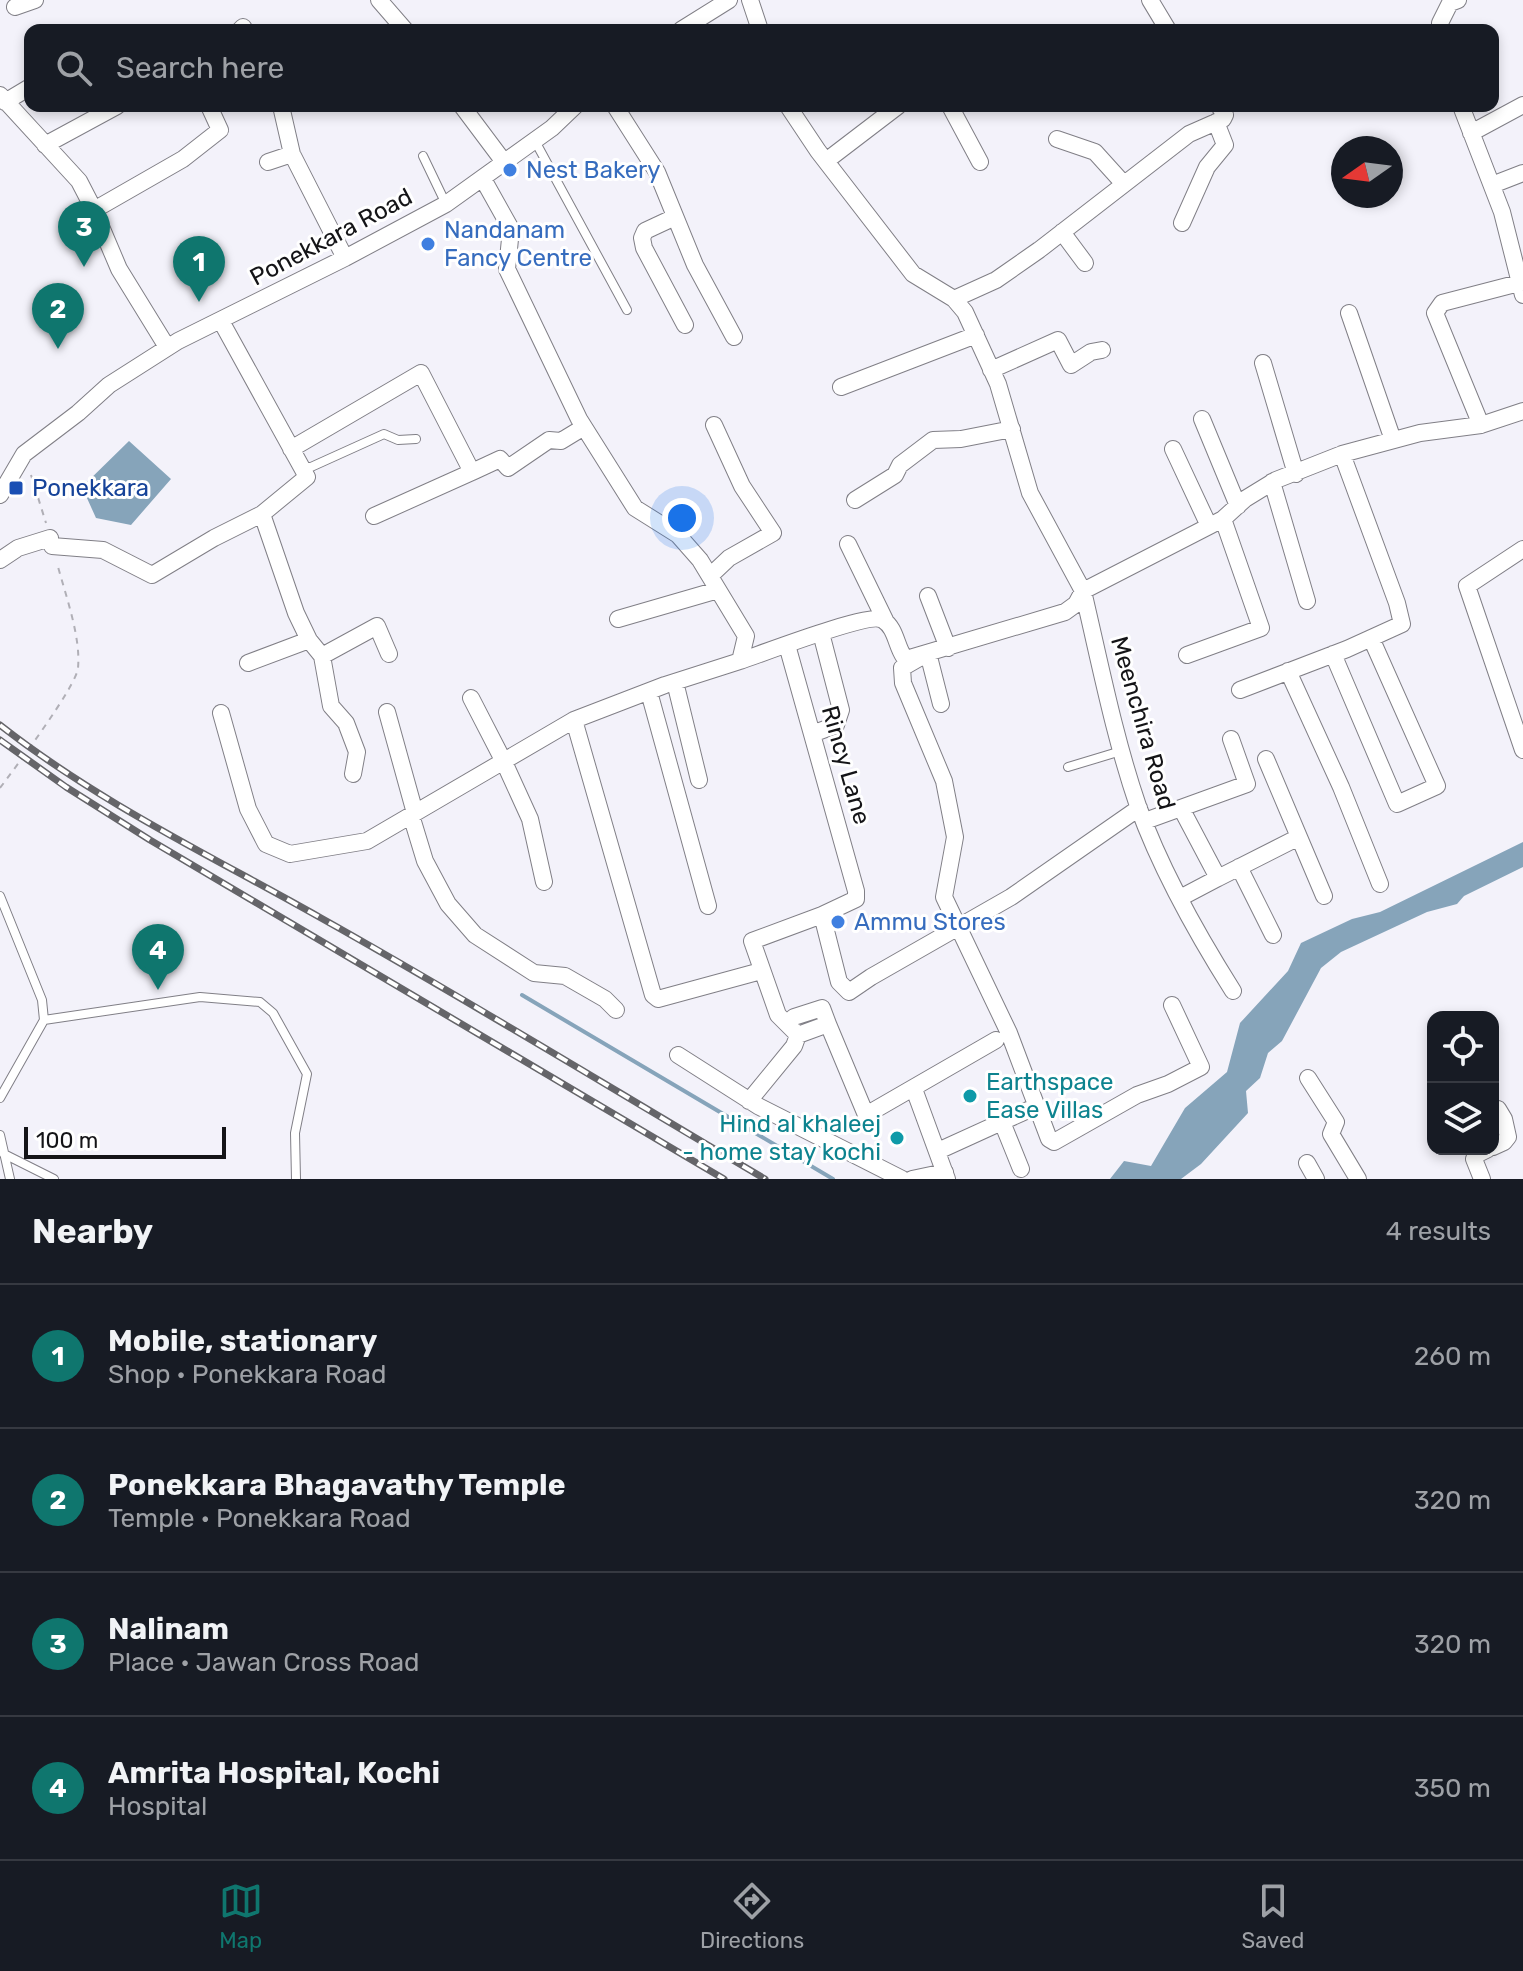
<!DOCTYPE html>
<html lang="en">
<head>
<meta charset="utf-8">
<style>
	body { margin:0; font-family:Rubik,sans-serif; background:#242831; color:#f1f3f6 }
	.controls { position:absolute; right:24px; bottom:24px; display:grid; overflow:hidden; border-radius:16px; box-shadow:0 4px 12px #0003 }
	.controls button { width:72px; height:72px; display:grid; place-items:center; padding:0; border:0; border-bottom:2px solid #363941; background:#171b24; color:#f1f3f6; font:40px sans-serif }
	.compass { position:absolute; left:1331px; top:136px; width:72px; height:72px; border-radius:50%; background:#171b24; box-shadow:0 4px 12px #0003; rotate:256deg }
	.scale { position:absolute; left:24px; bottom:20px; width:202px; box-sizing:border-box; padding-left:8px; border:4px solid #141417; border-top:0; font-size:22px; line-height:28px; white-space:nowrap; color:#141417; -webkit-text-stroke:6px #fff; paint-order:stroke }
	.you { position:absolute; left:682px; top:518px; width:28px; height:28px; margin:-20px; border:6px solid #fff; border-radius:50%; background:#1a73e8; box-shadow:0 0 0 12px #1a73e833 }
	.badge { display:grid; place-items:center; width:52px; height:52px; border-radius:50%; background:#0f766e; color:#fff; font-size:26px; font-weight:700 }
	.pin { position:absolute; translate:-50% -66px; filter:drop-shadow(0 2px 4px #0008) }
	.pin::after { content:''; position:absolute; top:42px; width:28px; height:24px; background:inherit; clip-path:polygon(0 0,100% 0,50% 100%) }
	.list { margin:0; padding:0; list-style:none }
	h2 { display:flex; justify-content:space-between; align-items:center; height:104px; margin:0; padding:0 32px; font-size:34px }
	h2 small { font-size:26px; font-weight:400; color:#9ea1a6 }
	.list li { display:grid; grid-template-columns:52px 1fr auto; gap:24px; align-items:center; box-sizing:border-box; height:144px; padding:0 32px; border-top:2px solid #363941 }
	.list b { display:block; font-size:30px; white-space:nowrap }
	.list p { margin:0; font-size:26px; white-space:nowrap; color:#9ea1a6 }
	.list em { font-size:26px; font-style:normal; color:#9ea1a6 }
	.icon { flex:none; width:44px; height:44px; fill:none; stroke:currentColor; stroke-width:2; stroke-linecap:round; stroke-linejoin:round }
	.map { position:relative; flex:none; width:1523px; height:1179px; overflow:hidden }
	.search { position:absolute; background:#171b24; box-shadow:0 4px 12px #0003; left:24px; right:24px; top:24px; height:88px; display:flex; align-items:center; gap:20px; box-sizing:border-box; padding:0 28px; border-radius:16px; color:#9ea1a6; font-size:30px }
	.sheet { height:680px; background:#171b24 }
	nav { display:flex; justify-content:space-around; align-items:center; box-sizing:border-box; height:112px; border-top:2px solid #363941; background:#171b24; font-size:22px; color:#9ea1a6 }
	nav a { display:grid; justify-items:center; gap:4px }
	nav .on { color:#0f766e }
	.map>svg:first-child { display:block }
	.water { fill:#86a4ba }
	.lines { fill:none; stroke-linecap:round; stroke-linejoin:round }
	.stream { stroke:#86a4ba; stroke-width:4 }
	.lane-casing { stroke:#807f86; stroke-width:10 }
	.street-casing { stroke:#807f86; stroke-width:18 }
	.path { stroke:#b0afb6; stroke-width:2; stroke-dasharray:6 6; stroke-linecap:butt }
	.lane { stroke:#fff; stroke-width:8 }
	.street { stroke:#fff; stroke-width:16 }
	.rail-casing { stroke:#656569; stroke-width:7 }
	.rail { stroke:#fff; stroke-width:4; stroke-dasharray:12; stroke-linecap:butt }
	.shop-dot { fill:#3f7fe0; stroke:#fff; stroke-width:3 }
	.transit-dot { fill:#1a4fb4; stroke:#fff; stroke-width:3 }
	.culture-dot { fill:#0f9aa8; stroke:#fff; stroke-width:3 }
	.labels { text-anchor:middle; stroke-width:6; stroke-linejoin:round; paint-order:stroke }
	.shop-label { font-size:24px; fill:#366cbe; stroke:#fff; text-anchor:start }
	.street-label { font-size:24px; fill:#141417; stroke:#fff }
	.transit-label { font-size:24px; fill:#164399; stroke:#fff; text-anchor:start }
	.culture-label { font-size:24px; fill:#0d838f; stroke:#fff; text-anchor:start }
</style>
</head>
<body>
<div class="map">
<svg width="1523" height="1179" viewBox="0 0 1523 1179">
	<rect width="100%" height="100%" fill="#f3f2fa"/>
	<path class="water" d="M129 441 171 479 131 525 96 518 82 487Z
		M1523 842V867L1464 896 1457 904 1427 912 1341 952 1321 968 1282 1041 1268 1053 1260 1078 1246 1091 1248 1113 1201 1164 1181 1179H1110L1124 1161 1151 1166 1185 1108 1227 1072 1240 1023 1288 971 1301 943 1352 919 1380 912Z"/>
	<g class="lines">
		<path class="stream" d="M522 995 833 1179"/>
		<g class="lane-casing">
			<path id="lane" d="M535 141 627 310
				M423 156 446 204
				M302 467H311L384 434 398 440 416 439
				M1068 767 1121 751
				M0 896 42 1000 44 1020 0 1098
				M44 1020 200 997 260 1002 273 1013 307 1074 295 1133 296 1179
				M0 1135 10 1179
				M4 1154 54 1179"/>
		</g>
		<g class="street-casing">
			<path id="street" d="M379 0 405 30
				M750 0 760 30
				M1150 0 1168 30
				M15 7 35 0
				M240 30 243 27 245 30
				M681 30 729 0
				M1441 30 1440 23 1450 3 1458 0
				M0 95 79 181 94 210 119 269 167 347
				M5 102 30 87
				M281 106 292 154
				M462 106 504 162
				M615 106 657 172 695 265 734 337
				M788 106 818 151 913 274 954 299 965 312 998 384 1030 493 1083 591 1223 519 1245 499 1276 480 1342 454 1420 433 1481 425 1523 411
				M950 106 980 162
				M1461 106 1502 212 1523 295
				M1471 133 1523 105
				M1057 139 1095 152 1123 183
				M45 145 117 106
				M826 161 898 106
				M268 162 292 154 345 258
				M1492 185 1523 173
				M94 210 183 159 220 130 209 106
				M675 217 645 231 642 238 644 248 685 325
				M1182 223 1207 167 1225 145 1216 122
				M1062 232 1085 263
				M954 299 996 280 1039 250 1189 134 1223 119 1225 115 1219 106
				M1349 313 1393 440
				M1263 363 1296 474
				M991 370 1058 340 1071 365 1091 352 1102 350
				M841 387 976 335
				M1202 419 1238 506
				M1481 425 1435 313 1442 303 1519 283
				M291 449 421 373 472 472 374 516
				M1173 449 1209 526
				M472 472 500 459 508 468 549 440 561 441 584 427
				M1272 482 1307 601
				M0 495 24 454 78 413 109 385 178 341 345 258 446 204 552 128 575 106
				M855 500 895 475 900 465 933 440 961 439 1012 429
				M262 514 296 613 309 640 322 656 331 706 346 723 357 752 353 774
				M848 544 885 620
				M52 546 103 550 152 575 214 538 262 514 307 477 221 321
				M1523 549 1467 586 1523 750
				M0 560 18 548 50 538
				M710 576 729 558 773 533 742 486 714 425
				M1083 591C1100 663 1114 736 1138 806 1161 870 1197 934 1233 991
				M928 596 948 648
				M618 619 718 590
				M787 645 856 891V899L822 915 752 941 778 1015 798 1035 828 1024 866 1115 996 1040
				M1333 654 1397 804 1437 786 1371 638
				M1187 655 1261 628 1223 519
				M322 656 377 626 389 654
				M740 661C761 654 869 612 883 620 896 628 896 646 904 657L910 658 1065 612 1076 604 1083 591
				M248 663 309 640
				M1288 671 1341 787 1380 884
				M675 682 699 780
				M1240 690 1347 649 1402 624 1397 603 1342 454
				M649 692 708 906
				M471 698 504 762 530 819 544 882
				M941 704 928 653 902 668 903 683 944 781 955 837 944 897 1009 1033 1049 1139 1054 1142 1137 1095 1168 1084 1201 1067 1172 1005
				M387 712 415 813
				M221 713 248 809 266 844 290 854 367 841 574 720 665 685 740 661 746 636 700 560 678 535 635 508 579 419 507 269 511 229 483 179
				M574 720 653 995 658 999 761 971
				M812 734 836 725 841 710 821 633
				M1266 759 1299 837
				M1181 808 1218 878 1299 837 1324 896
				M411 815 425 861 448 904 475 935 534 973 565 976 605 999 616 1010
				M1145 821 1247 784 1231 739
				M1239 867 1273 935
				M1180 898 1218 878
				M822 915 839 982 849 992 871 977 1011 897 1139 808
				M787 1024 794 1017 822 1008 828 1024
				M678 1055 758 1106 902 1179
				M1308 1078 1336 1122 1331 1134 1358 1179
				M914 1089 947 1179
				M749 1101 794 1046 798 1035
				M1002 1122 1021 1169
				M1493 1147 1504 1142 1508 1137 1504 1119 1498 1109
				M938 1151 1028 1110
				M1307 1163 1316 1179
				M912 1179 945 1172
				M1482 1179 1474 1159 1476 1155 1488 1149"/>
		</g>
		<path class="path" d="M31 475 46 523
			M0 788C15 768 76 687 78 668 81 636 65 594 57 563"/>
		<use href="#lane" class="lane"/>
		<use href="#street" class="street"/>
		<g class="rail-casing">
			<path id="rail" d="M0 725C98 802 213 857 321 918 471 1002 617 1092 765 1179
				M0 740 66 787 150 840 724 1179"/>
		</g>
		<use href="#rail" class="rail"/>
	</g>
	<g class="shop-dot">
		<circle cx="510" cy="170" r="8"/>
		<circle cx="428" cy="244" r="8"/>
		<circle cx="838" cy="922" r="8"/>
	</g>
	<rect class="transit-dot" x="8" y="480" width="16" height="16" rx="4"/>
	<g class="culture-dot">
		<circle cx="970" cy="1096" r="8"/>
		<circle cx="897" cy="1138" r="8"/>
	</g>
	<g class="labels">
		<g class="shop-label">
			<text x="526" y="178">Nest Bakery</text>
			<text x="444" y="238">Nandanam<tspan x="444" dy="28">Fancy Centre</tspan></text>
			<text x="854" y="930">Ammu Stores</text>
		</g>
		<g class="street-label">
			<text transform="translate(331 237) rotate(-28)" y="8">Ponekkara Road</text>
			<text transform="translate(1143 723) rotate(74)" y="8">Meenchira Road</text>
			<text transform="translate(846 765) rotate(74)" y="8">Rincy Lane</text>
		</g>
		<g class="transit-label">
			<text x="32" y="496">Ponekkara</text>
		</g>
		<g class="culture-label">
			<text x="986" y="1090">Earthspace<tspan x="986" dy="28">Ease Villas</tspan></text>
			<text x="881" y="1132" text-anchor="end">Hind al khaleej<tspan x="881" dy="28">- home stay kochi</tspan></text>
		</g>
	</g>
</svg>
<div class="controls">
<button><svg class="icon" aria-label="locate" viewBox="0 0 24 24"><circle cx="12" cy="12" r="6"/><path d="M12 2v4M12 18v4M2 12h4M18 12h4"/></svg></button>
<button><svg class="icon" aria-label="layers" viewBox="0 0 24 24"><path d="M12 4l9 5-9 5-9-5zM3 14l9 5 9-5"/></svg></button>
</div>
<svg class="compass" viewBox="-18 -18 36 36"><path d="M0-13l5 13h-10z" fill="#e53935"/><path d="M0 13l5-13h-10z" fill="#9ea1a6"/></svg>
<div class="scale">100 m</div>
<div class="you"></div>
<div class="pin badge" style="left:199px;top:302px">1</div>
<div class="pin badge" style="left:58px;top:349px">2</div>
<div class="pin badge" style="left:84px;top:267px">3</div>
<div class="pin badge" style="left:158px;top:990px">4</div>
<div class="search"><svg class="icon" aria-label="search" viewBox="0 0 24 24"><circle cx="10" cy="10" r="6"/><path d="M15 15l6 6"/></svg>Search here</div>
</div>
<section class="sheet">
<h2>Nearby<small>4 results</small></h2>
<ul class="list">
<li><span class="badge">1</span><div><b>Mobile, stationary</b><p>Shop · Ponekkara Road</p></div><em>260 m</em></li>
<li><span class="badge">2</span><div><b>Ponekkara Bhagavathy Temple</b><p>Temple · Ponekkara Road</p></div><em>320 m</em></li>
<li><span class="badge">3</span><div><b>Nalinam</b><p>Place · Jawan Cross Road</p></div><em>320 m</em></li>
<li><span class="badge">4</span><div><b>Amrita Hospital, Kochi</b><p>Hospital</p></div><em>350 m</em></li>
</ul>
</section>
<nav>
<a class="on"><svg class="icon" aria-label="map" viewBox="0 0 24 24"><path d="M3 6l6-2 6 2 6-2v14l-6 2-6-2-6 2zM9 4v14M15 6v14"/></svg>Map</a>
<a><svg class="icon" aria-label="directions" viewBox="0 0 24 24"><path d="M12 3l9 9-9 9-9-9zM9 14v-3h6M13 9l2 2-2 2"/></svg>Directions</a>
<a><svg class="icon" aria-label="saved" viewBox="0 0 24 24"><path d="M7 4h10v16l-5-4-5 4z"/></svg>Saved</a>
</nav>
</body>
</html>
